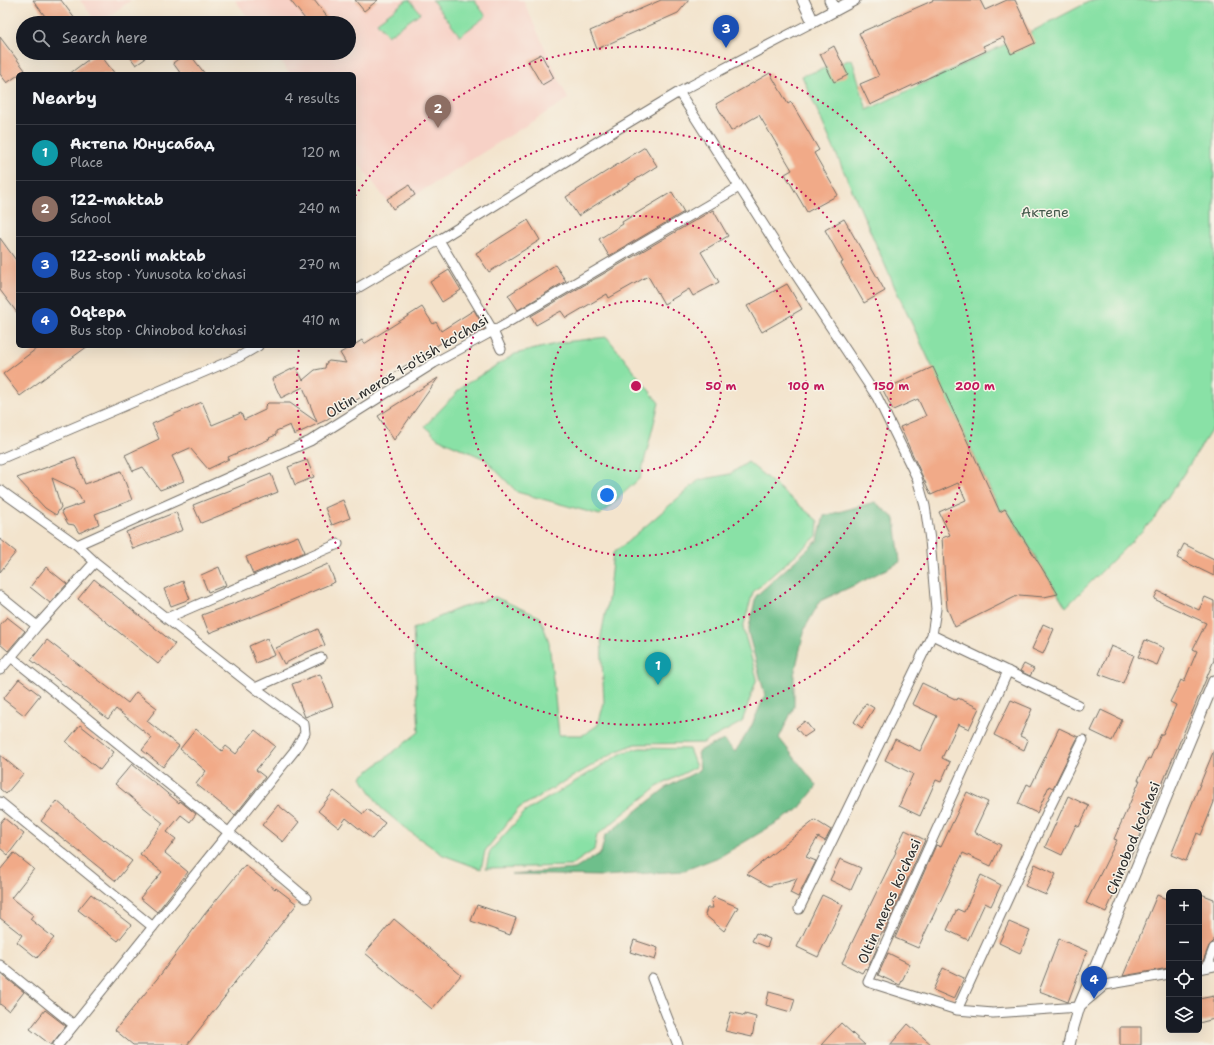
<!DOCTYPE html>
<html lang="en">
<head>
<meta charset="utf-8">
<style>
	body { margin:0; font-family:"Shantell Sans",sans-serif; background:#20242c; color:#f1f3f6 }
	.controls { position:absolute; right:12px; bottom:12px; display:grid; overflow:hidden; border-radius:6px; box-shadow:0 4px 16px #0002 }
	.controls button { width:36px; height:36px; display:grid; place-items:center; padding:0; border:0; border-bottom:1px solid #363941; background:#171b24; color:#f1f3f6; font:20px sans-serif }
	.you { position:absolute; left:607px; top:495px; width:14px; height:14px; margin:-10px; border:3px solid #fff; border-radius:50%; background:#1a73e8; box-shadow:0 0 0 6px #1a73e833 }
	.badge { display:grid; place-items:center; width:26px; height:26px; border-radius:50%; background:#1a73e8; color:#fff; font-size:13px; font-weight:700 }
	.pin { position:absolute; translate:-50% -33px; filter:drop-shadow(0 1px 2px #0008) }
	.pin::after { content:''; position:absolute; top:21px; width:14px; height:12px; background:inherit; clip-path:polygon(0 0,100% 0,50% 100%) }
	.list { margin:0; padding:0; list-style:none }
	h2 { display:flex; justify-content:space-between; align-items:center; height:52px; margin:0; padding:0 16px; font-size:17px }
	h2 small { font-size:13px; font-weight:400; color:#9ea1a6 }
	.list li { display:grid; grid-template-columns:26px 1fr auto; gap:12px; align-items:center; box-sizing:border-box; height:56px; padding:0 16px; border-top:1px solid #363941 }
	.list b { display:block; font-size:15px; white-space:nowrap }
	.list p { margin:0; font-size:13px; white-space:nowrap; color:#9ea1a6 }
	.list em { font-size:13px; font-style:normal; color:#9ea1a6 }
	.icon { flex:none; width:22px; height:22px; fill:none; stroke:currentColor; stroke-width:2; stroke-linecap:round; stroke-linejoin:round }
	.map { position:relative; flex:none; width:1214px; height:1045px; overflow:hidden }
	.search { position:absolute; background:#171b24; box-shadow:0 4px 16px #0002; left:16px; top:16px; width:340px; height:44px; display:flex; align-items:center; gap:10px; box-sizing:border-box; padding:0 14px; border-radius:22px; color:#9ea1a6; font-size:15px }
	.panel { position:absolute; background:#171b24; box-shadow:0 4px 16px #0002; left:16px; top:72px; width:340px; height:276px; border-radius:6px }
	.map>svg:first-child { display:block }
	.built { fill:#f7d1c6 }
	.green { fill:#89e1a6; stroke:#5a8668 }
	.forest { fill:#6ebf8b; stroke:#4c755b }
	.building { fill:#f1aa88 }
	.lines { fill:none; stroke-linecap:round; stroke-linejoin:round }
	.minor-casing { stroke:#716c64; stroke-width:11 }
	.tertiary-casing { stroke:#716c64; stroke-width:13 }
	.minor { stroke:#fff; stroke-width:9 }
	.tertiary { stroke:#fff; stroke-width:11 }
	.ring { fill:none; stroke:#c2185b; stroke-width:2; stroke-dasharray:2 4 }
	.labels { text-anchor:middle; stroke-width:3; stroke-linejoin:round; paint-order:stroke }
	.park-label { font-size:14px; fill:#42584a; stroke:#f7f3e8 }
	.street-label { font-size:14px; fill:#2b2b2b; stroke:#f7f3e8 }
	.centre { fill:#c2185b; stroke:#f7f3e8; stroke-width:2 }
	.ring-label { font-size:12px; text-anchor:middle; font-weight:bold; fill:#c2185b; stroke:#f7f3e8; stroke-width:3; stroke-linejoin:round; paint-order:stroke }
</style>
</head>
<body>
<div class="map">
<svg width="1214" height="1045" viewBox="0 0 1214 1045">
	<rect width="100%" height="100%" fill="#f7f3e8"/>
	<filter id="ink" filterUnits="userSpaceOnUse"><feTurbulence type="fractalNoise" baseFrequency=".025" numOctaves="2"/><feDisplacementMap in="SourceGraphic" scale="8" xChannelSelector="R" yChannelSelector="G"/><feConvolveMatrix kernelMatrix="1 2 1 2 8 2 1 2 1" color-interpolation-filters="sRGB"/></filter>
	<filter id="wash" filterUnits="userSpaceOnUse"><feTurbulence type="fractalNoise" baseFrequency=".012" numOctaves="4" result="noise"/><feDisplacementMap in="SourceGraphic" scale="16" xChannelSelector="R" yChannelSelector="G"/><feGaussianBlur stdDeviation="0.9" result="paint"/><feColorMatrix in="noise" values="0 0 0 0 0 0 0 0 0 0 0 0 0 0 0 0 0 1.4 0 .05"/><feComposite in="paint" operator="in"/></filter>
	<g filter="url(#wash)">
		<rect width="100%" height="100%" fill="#f3e4cd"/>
		<path class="built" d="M80 0H131L100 23H97Z
			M235 0H523L568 99 393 209 354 157V74H290L275 53H349V23H252Z"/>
		<path class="green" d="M407 0H410L420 13 388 36 377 22Z
			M432 0H474L486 16 460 36Z
			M1092 0H1214V426L1156 517 1066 607 1006 509 1000 511 896 290 802 76 852 59 867 110 1029 33Z
			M607 337 659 403 640 478 600 515 517 492 485 459 437 438 425 426 463 386 515 354 564 342Z
			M748 462 818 521 817 536 753 592 743 628 757 678 742 722 703 743 636 744 617 751 519 808 485 851 481 869 443 855 406 829 381 808 361 777 419 732 413 629 457 609 495 597 540 617 549 642 559 735H583L598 725 604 703 601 636 608 600 613 553 626 543 699 480 730 474Z
			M640 748 689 749 696 767 657 787 597 835 594 850 570 866 486 868 490 851 525 812 624 752Z"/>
		<path class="forest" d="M875 502 895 519 900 562 857 584 820 601 805 628 794 675V707L779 738 817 786 798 810 721 856 683 871 603 876 511 874 575 869 601 853 605 836 667 787 700 770 698 751 724 740 735 752 751 727 765 695 748 632 756 596 818 540 824 516Z"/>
		<g id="blocks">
			<path class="building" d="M33 0H61L78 23H50Z
				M290 0H314L332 23H308Z
				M355 0H378L364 11Z
				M661 0H689L678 13 597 49 590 31Z
				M934 0H980L985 10 1007 0H1015L1035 43 1011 54 1003 37 983 46 986 51 870 105 860 84 879 76 859 33Z
				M0 37 25 70 7 83 0 74Z
				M834 46 848 75 834 82 820 54Z
				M97 53H99L115 74H69Z
				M127 53H141L145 59 136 65Z
				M186 53H189L205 74H181L173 63Z
				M541 54 554 78 542 85 528 61Z
				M770 73 788 104 791 102 819 150 814 153 838 195 807 212 785 174 792 170 759 115 731 131 716 104Z
				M645 147 657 166 578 216 566 197Z
				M409 185 415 195 393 209 387 199Z
				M672 192 684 212 609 256 599 239 623 224 622 222Z
				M713 210 728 236 701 252 719 282 693 296 689 289 664 304 648 276 609 298 607 294 566 318 561 311 536 325 531 316Z
				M844 219 885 291 864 303 841 263 843 262 825 230Z
				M528 220 540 240 489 272 476 253Z
				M0 238 18 263V314L0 290Z
				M555 265 566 281 518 310 508 295Z
				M449 270 461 290 442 302 430 282Z
				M787 284 802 309 762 332 747 306Z
				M422 307 433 324 436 322 441 331 474 310 485 329 466 339 460 331 386 378 387 380 326 420 294 435 290 425 276 431V435L269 438 270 439 228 457 229 459 208 469 190 448 172 456 184 481 160 490 143 467 133 471 125 455 159 439 152 424 202 402 212 425 241 413 244 420 265 410V406L268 403H290L317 422 303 387 281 398 272 379 296 367 303 380 315 370 325 368 326 363 329 361 346 363 340 353 352 346H354V345L362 340 364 344Z
				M40 346H88L20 396 3 374Z
				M933 367 1000 512 1005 509 1058 594 1044 597 1019 595 955 627 947 608 946 595 942 538 950 535 939 512 966 500 958 483 931 495 900 427 926 416 918 399 893 410 883 390Z
				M438 378 394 440 378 416Z
				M75 457 85 484 121 471 132 500 95 514 99 524 79 533 74 525 68 524 61 511 83 503 75 489 52 478 61 507 56 515 45 508 17 478Z
				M307 460 314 477 295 485 288 467Z
				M271 474 278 492 201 523 193 505Z
				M343 500 350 518 332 525 325 508Z
				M176 512 183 530 133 549 126 532Z
				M298 536 305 552 253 574 246 557Z
				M0 539 16 552 0 572Z
				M1184 544 1214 559V576L1177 558Z
				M328 564 335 582 259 614 209 633 202 615 256 595Z
				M46 567 67 584 50 603 30 587Z
				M219 567 226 585 208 592 201 575Z
				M94 579 175 644 158 664 78 599Z
				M183 581 190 599 171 606 164 589Z
				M1158 591 1199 610 1205 597 1214 601V660L1145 825 1106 912 1086 903 1117 840 1114 839 1140 780H1138L1148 758 1150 759 1161 734H1163L1176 705 1170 702 1181 680 1184 682 1197 651 1193 649 1206 623 1154 599Z
				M7 617 25 631 8 651 0 644V625Z
				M1043 624 1054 629 1043 654 1032 649Z
				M318 629 325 645 305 653 284 664 276 648Z
				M267 638 275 655 256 663 249 646Z
				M47 640 128 703 136 692 157 708 147 721 179 746 163 767 142 750 152 738 116 709 108 719 31 660Z
				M1145 640 1164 648 1157 665 1138 657Z
				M1111 646 1134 655 1123 683 1099 674Z
				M1024 664 1034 669 1030 676 1020 671Z
				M320 674 333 706 305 717 292 684Z
				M19 679 40 695 24 715 3 699Z
				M922 683 957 700 958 698 979 708 969 729 958 724 942 758 950 762 941 782 936 780 920 816 899 806 913 774 885 760 895 739 920 751 937 716 912 704Z
				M1011 700 1032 709 1020 736 1028 740 1024 750 994 735Z
				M866 703 874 708 862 728 854 722Z
				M1101 710 1122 720 1112 741 1091 731Z
				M805 721 813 731 804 737 796 728Z
				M80 725 114 752 100 770 66 742Z
				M1059 728 1078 737 1053 788 1049 786 1037 813 1018 804 1027 784 1031 786Z
				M196 729 222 751 226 746 236 754 255 730 275 746 256 770 265 777 235 815 196 784 206 771 180 749Z
				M1214 750V802L1201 835 1197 833 1186 861 1171 855Z
				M0 755 23 774 6 794 0 789Z
				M132 764 179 803 180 801 196 814 190 822 181 815 167 832 176 839 165 853 188 872 157 912 140 898 162 872 140 854 163 823 115 784Z
				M334 791 363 814 367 809 385 823 372 839 346 818 339 828 318 811Z
				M967 792 988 802 974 832 1001 845 991 866 963 853 918 948 895 938 936 845 941 847Z
				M1068 796 1089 806 1079 827 1076 825 1062 855 1045 847Z
				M57 801 104 841 105 840 132 861 116 881 41 821Z
				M278 805 299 822 283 842 262 825Z
				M4 818 24 834 8 855 0 848V823Z
				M815 820 831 830 825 841 818 837 806 857 816 861 798 897 790 893 797 878 769 886 747 874Z
				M905 830 925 840 884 932H882L875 947 877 948 867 970 865 968 862 973 842 963 896 852 895 851Z
				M14 853 34 869 11 898 33 915 30 919 54 938 37 958 17 942 22 935 0 918V870Z
				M840 859 861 868 851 890 830 880Z
				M1035 864 1056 874 1046 895 1025 886Z
				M245 865 275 889 276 888 297 904 227 992 228 993 187 1045H133L115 1030 161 974 204 915Z
				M981 875 1001 885 991 906 985 903 968 940 947 930 957 909 964 912Z
				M91 894 131 925 118 941 78 910Z
				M1201 894 1214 899V941L1209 946 1203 961 1199 962V901Z
				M822 895 843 905 818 957 797 947Z
				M1157 895 1169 900V968L1123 976Z
				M714 897 738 907 724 931 705 915 707 908H713L711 901Z
				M477 905 516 918 510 935 471 921Z
				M394 919 461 975 432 1009 365 953Z
				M1009 922 1030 931 1020 953 999 943Z
				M756 933 770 939 767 947 752 941Z
				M1059 939 1087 951 1068 1002 1039 991Z
				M634 940 658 948 655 960 630 952Z
				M888 953 910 964 900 985 878 975Z
				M943 968 964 978 954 999 933 990Z
				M0 973 24 992 9 1011 0 1004Z
				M769 992 795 999 791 1012 766 1005Z
				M1214 996V1019L1199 1023V999Z
				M45 1010 66 1026 51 1045 30 1029Z
				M731 1012 745 1016V1014L756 1017 752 1037 725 1031Z
				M841 1023 865 1045H821Z
				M908 1024 932 1045H890Z
				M1120 1027H1141V1045H1120Z"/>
		</g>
	</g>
	<g filter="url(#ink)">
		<use href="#blocks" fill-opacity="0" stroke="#716c64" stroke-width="1"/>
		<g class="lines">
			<g class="minor-casing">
				<path id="minor" d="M679 92 779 249 877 397 917 478 925 506 930 540 936 609 932 635 799 909
					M439 240 493 331 501 349
					M354 290 439 240 616 130 679 92 813 22
					M0 459 239 357 258 346
					M0 490 77 545 95 562 255 688 321 658
					M77 545 310 441 434 363 493 331 739 187
					M0 596 37 626
					M167 618 338 544
					M932 635 1078 705
					M11 657 228 832 306 898
					M0 670 37 626 95 562
					M1008 671 868 982 957 1010 993 1013 1079 1007 1105 985 1169 974
					M0 802 153 927
					M0 965 74 1025
					M1207 967 1214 948
					M1199 969 1214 966
					M652 978 678 1045
					M957 1010 1046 815 1083 740
					M58 1045 295 750 305 733 304 724 255 688"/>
			</g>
			<g class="tertiary-casing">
				<path id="tertiary" d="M803 0 813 22 854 0
					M830 0 835 10
					M1069 1045 1073 1027 1079 1007 1214 681"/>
			</g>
			<use href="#minor" class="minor"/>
			<use href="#tertiary" class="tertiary"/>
		</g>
	</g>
	<g class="ring">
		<circle cx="636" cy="386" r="85"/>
		<circle cx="636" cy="386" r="170"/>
		<circle cx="636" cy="386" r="255"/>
		<path d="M355 196A339 339 0 1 1 299 348"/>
	</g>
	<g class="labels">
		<g class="park-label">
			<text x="1045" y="217">Актепе</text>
		</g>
		<g class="street-label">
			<text transform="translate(407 366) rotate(-31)" y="5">Oltin meros 1-o'tish ko'chasi</text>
			<text transform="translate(1133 838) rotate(-68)" y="5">Chinobod ko'chasi</text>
			<text transform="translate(889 901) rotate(-66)" y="5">Oltin meros ko'chasi</text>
		</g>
	</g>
	<circle cx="636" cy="386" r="6" class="centre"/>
	<g class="ring-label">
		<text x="721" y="390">50 m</text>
		<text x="806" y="390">100 m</text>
		<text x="891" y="390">150 m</text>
		<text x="975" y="390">200 m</text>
	</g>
</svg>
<div class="controls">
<button>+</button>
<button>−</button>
<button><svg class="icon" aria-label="locate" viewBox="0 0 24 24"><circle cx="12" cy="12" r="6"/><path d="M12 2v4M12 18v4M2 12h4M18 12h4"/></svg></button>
<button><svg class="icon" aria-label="layers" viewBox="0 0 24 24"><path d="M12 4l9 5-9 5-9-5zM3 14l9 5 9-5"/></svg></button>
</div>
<div class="you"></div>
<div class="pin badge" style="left:658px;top:685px;background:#0f9aa8">1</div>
<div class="pin badge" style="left:438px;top:128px;background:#8d6e63">2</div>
<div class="pin badge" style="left:726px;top:48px;background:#1a4fb4">3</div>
<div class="pin badge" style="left:1094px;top:999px;background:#1a4fb4">4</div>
<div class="search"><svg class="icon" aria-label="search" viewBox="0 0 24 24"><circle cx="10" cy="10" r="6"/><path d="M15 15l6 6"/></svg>Search here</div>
<section class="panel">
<h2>Nearby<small>4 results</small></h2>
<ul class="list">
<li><span class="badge" style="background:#0f9aa8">1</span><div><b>Актепа Юнусабад</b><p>Place</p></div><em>120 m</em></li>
<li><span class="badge" style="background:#8d6e63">2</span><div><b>122-maktab</b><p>School</p></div><em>240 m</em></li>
<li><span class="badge" style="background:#1a4fb4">3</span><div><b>122-sonli maktab</b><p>Bus stop · Yunusota koʻchasi</p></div><em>270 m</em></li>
<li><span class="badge" style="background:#1a4fb4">4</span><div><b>Oqtepa</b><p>Bus stop · Chinobod ko'chasi</p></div><em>410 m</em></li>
</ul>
</section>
</div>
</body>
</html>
